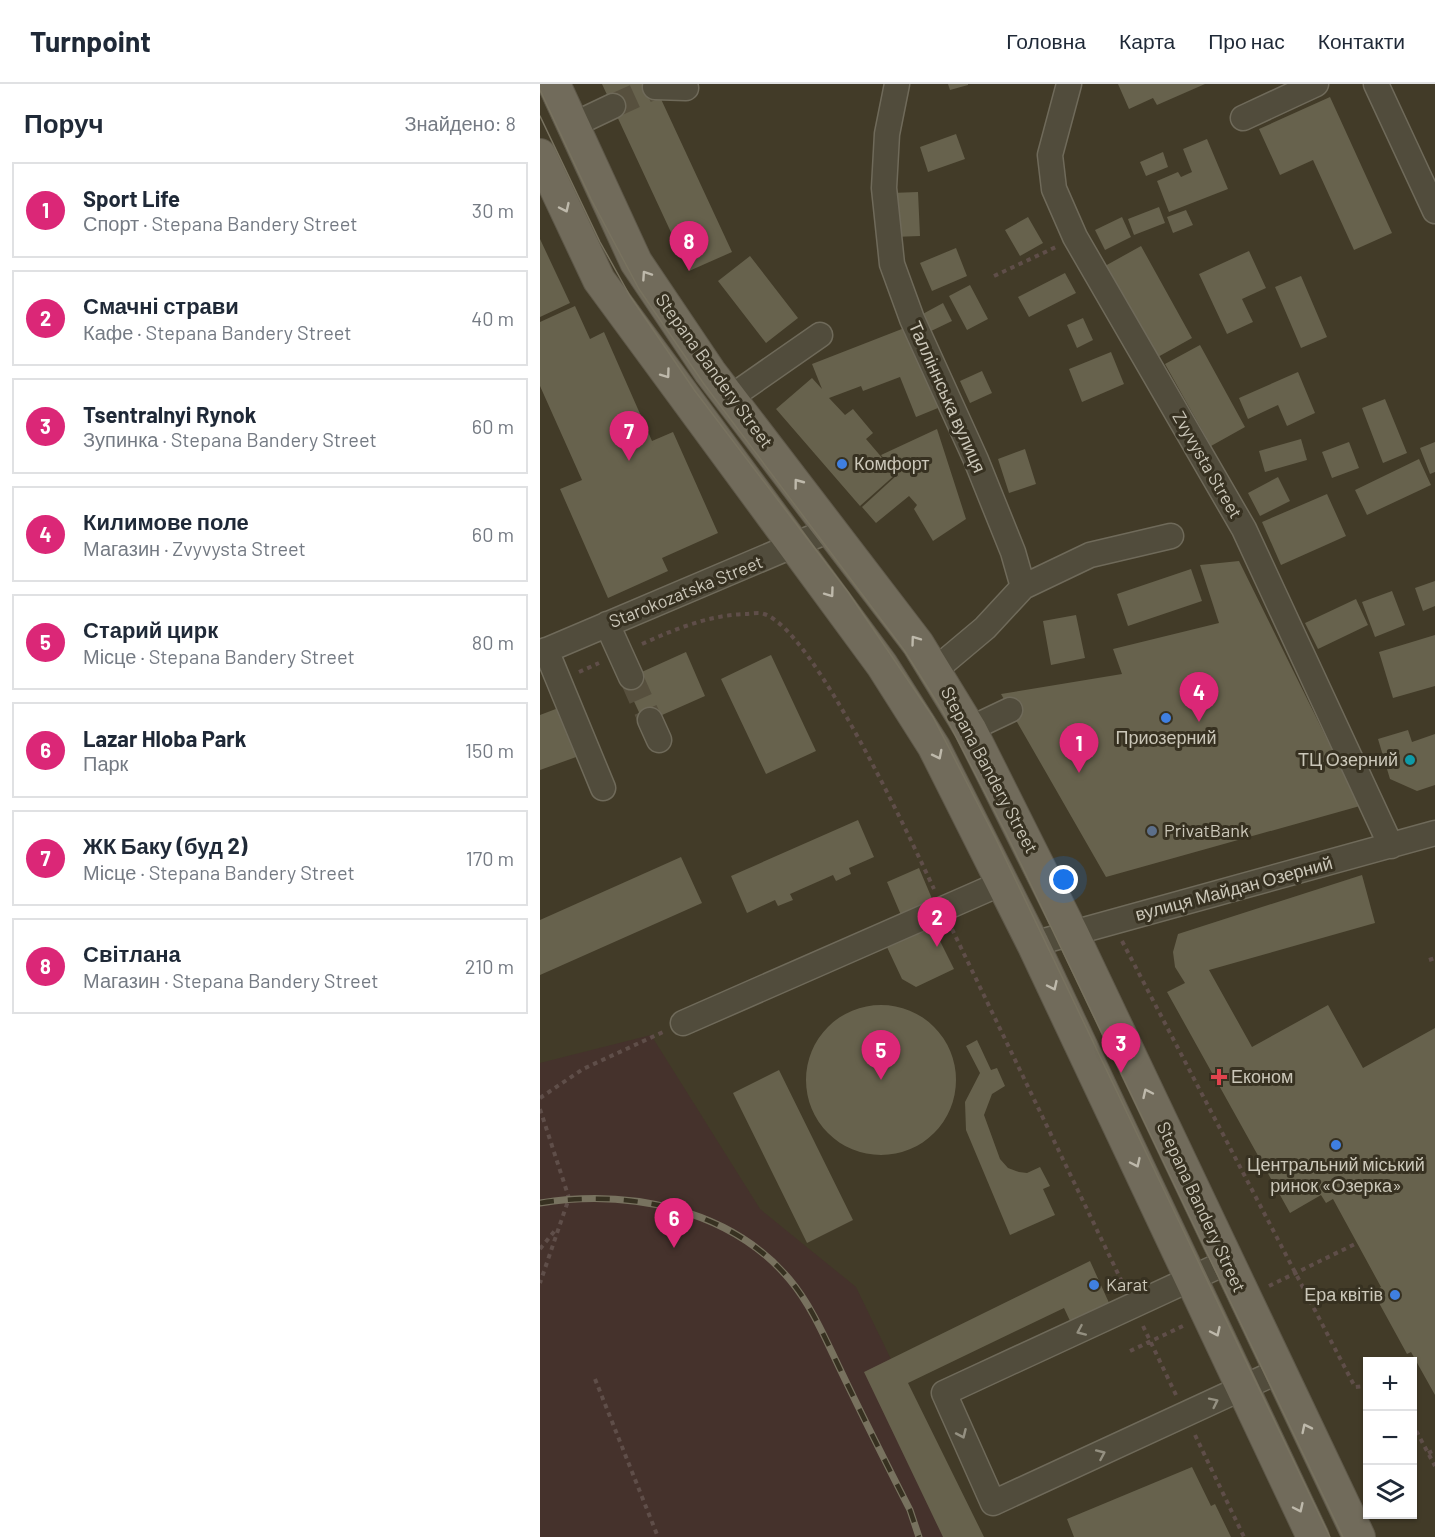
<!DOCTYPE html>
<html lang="uk">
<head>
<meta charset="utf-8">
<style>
	body { margin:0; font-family:Barlow,sans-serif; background:#f6f6f7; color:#1f2937 }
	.controls { position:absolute; right:18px; bottom:18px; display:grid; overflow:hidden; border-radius:0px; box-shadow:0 2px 4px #0004 }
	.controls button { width:54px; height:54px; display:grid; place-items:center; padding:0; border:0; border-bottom:2px solid #e0e1e3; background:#fff; color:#1f2937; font:30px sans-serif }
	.you { position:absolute; left:524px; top:796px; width:21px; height:21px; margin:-15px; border:4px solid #fff; border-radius:50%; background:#1a73e8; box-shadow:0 0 0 9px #1a73e833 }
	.badge { display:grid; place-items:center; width:39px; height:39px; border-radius:50%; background:#db2777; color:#fff; font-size:20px; font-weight:700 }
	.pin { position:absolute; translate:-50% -50px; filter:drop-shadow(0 2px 3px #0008) }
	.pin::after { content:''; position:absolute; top:32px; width:21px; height:18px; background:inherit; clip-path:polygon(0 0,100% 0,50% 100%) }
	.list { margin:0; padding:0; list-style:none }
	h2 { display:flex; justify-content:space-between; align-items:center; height:78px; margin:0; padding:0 24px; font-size:26px }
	h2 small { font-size:20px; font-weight:400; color:#747a83 }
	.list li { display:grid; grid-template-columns:39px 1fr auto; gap:18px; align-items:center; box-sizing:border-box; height:96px; margin:0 12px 12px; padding:0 12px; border:2px solid #e0e1e3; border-radius:0px }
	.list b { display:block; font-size:22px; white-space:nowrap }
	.list p { margin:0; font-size:20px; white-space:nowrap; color:#747a83 }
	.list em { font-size:20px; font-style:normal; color:#747a83 }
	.icon { flex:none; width:33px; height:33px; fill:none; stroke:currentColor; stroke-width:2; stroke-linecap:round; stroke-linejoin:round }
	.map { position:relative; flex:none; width:895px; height:1453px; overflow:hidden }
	header { display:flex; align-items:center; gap:36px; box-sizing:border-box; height:84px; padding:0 30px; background:#fff; border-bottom:2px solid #e0e1e3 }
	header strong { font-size:28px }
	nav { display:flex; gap:33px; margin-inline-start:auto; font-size:21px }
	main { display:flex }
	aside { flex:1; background:#fff }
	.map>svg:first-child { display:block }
	.green { fill:#45322c }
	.building { fill:#67624d }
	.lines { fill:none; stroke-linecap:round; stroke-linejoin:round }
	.minor-tunnel { stroke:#57503e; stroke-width:24; stroke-dasharray:24 12; stroke-linecap:butt }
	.minor-casing { stroke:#6f6a5a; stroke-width:27 }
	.major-casing { stroke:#5e5849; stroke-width:34 }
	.path { stroke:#5f4e49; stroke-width:4; stroke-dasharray:4.5 4.5; stroke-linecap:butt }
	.minor { stroke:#514c3c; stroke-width:24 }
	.major { stroke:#716b5b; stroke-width:32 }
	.tram { stroke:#78725f; stroke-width:1.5 }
	.rail-casing { stroke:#78725f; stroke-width:7 }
	.rail { stroke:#373121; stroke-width:4.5; stroke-dasharray:14; stroke-linecap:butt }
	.oneway { stroke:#beb9ab }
	.oneway2 { stroke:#949081 }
	.shop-dot { fill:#3f7fe0; stroke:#373121; stroke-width:2 }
	.culture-dot { fill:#0f9aa8; stroke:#373121; stroke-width:2 }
	.service-dot { fill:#5c6f8a; stroke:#373121; stroke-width:2 }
	.health-dot { fill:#e0444e; stroke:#373121; stroke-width:2 }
	.labels { text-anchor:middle; stroke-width:6; stroke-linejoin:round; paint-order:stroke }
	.street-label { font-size:18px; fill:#cbc7b9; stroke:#373121 }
	.poi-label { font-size:18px; fill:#cbc7b9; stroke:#373121; text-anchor:start }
</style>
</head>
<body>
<header>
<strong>Turnpoint</strong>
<nav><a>Головна</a><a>Карта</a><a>Про нас</a><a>Контакти</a></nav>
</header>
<main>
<aside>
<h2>Поруч<small>Знайдено: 8</small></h2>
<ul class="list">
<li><span class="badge">1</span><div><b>Sport Life</b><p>Спорт · Stepana Bandery Street</p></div><em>30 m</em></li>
<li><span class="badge">2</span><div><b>Смачні страви</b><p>Кафе · Stepana Bandery Street</p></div><em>40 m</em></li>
<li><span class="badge">3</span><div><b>Tsentralnyi Rynok</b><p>Зупинка · Stepana Bandery Street</p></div><em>60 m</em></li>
<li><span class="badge">4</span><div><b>Килимове поле</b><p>Магазин · Zvyvysta Street</p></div><em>60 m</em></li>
<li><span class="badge">5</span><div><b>Старий цирк</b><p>Місце · Stepana Bandery Street</p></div><em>80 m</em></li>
<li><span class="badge">6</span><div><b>Lazar Hloba Park</b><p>Парк</p></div><em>150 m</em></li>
<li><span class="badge">7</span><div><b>ЖК Баку (буд 2)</b><p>Місце · Stepana Bandery Street</p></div><em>170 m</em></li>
<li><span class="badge">8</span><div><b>Світлана</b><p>Магазин · Stepana Bandery Street</p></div><em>210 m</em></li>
</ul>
</aside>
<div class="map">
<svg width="895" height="1453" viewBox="0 0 895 1453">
	<rect width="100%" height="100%" fill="#423b28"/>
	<path class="green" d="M111 951 220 1125 316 1203 437 1453H0V979Z"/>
	<path class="building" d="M62 0H114L192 168 149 187Z
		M408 0H428V1L410 6Z
		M578 0H665L617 21 613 14 589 25Z
		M790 13 852 149 814 166 773 76 740 91 719 45Z
		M416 50 425 75 388 88 380 63Z
		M667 55 688 105 629 128 617 97 638 88 641 93 652 88 643 65Z
		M623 68 628 83 606 92 600 78Z
		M378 108 380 152 353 153 351 109Z
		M619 123 625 139 594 151 588 135Z
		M646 126 653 141 633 149 627 133Z
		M488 133 503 159 480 172 465 146Z
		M582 133 591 153 565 166 555 146Z
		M0 155 30 219 0 233Z
		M601 162 652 254 616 274 565 182Z
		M416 164 427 192 392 207 380 179Z
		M709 167 726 204 702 215 713 238 687 250 659 190Z
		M210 172 258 234 226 259 178 197Z
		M525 189 536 209 489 233 478 213Z
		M761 192 787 253 761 264 735 203Z
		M430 201 448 235 427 246 409 212Z
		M403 219 412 237 387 249 379 232Z
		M35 222 50 255 64 248 112 357 133 348 178 449 122 474 128 487 68 514 20 405 42 396 0 302V238Z
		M543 234 553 256 537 264 527 241Z
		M367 243 398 324 376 333 360 293 323 307 321 302 289 314 305 331 313 325 333 349 326 355 356 390 320 422 236 325 272 294 282 305 272 280Z
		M660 261 705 343 671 362 625 280Z
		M571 268 584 300 542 318 529 285Z
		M442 287 452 309 430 319 420 297Z
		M758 288 775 329 747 342 738 321 708 335 699 314Z
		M845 315 867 369 843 379 822 324Z
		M397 345 426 435 393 457 374 425 377 421 369 412 336 439 322 423 357 391 359 393 341 371Z
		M761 355 767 376 725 388 719 367Z
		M809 358 819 384 792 394 782 368Z
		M895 358V388L890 390 880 364Z
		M485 365 496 400 469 409 458 375Z
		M879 375 891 401 827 431 815 406Z
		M738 393 750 417 720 432 708 409Z
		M787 410 806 452 741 481 722 438Z
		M699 477 820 722 566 793 461 610 582 590 573 565 679 539 660 481Z
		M651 485 662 517 588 542 577 510Z
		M895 497V522L883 527 875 504Z
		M852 507 865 541 835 553 822 518Z
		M816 515 828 541 778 565 765 539Z
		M536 531 545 574 511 581 503 537Z
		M895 551V602L853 614 839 568Z
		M146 568 165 612 104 639 84 596Z
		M231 571 276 667 226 690 181 595Z
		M21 623 39 672 0 686V631Z
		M868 646 872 658 895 650V701L877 707 850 695 838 655Z
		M318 736 334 773 309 784 311 790 296 797 293 791 250 810 253 816 238 822 235 816 207 829 191 792Z
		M141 773 162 819 0 891V836Z
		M379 784 393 817 361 831 347 798Z
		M822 791 835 839 669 886 712 963 788 921 823 984 895 944V1311L871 1268 867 1270 833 1208 841 1203 793 1115 786 1119 781 1111 750 1129 627 908 645 899 635 883 633 868 638 850Z
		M391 839 414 885 376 903 362 895 346 861Z
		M266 996a75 75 0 1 1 150 0a75 75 0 1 1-150 0Z
		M437 956 451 986 457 984 465 1002 452 1010 444 1031 460 1075 468 1084 479 1088 487 1089 500 1083 510 1102 503 1105 515 1131 470 1151 426 1046 425 1018 440 989 426 962Z
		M239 986 313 1136 267 1159 193 1009Z
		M550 1177 570 1221 531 1239 524 1224 368 1299 444 1453H403L324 1288Z
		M652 1383 671 1422 675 1420 691 1453H534L527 1435Z"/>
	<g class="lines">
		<path class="minor-tunnel" d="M73 22 115 3
			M91 593 110 636"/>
		<g class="minor-casing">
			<path id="minor" d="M357 0 347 50 344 104 352 180 372 235 436 376 473 468 483 503 445 544 395 586
				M529 0 510 71 514 105 535 153 704 445 851 762
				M836 0 895 127
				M115 3 146 4
				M703 34 776 0
				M33 41 73 22
				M191 313 280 251
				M483 503 550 471 631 452
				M67 540 91 593
				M6 566 63 704
				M0 569 292 445
				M110 636 119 656
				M430 645 470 626
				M493 860 895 749
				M143 939 462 799
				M687 1178 404 1309 453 1419 739 1287"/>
		</g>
		<g class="major-casing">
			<path id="major" d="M14 0 96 178 170 288 378 560 430 645 532 849 819 1453
				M0 71 59 196 342 581 394 663 493 860 773 1453"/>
		</g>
		<path class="path" d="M454 192 516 163
			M102 560C135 545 169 531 206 530 211 530 219 528 224 530 273 545 370 754 394 805
			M39 588 59 579
			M412 845 583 1200
			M582 857 815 1303 828 1302
			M889 876 895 874
			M0 1014 43 985 123 948
			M0 1025 29 1114 0 1199
			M0 1165 17 1144
			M729 1202 817 1159
			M603 1242 636 1311
			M590 1267 645 1241
			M55 1295 118 1453
			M872 1339 895 1382
			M655 1351 704 1453
			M888 1369 895 1366"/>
		<use href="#minor" class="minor"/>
		<use href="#major" class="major"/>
		<path class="tram" d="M0 6 51 115 99 205 164 300 364 566 402 626 467 751 803 1453
			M0 32 60 158 90 212 155 307 308 508 393 633 456 755 790 1453"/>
		<g class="rail-casing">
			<path id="rail" d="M0 1119C88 1105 190 1124 250 1196 271 1221 285 1254 299 1283 322 1331 346 1379 370 1426L379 1453"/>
		</g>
		<use href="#rail" class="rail"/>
	</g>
	<defs><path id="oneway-chevron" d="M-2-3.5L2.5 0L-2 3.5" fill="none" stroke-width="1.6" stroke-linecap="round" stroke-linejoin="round" transform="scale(1.5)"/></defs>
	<g class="oneway">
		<use href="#oneway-chevron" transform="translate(25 124) rotate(65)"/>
		<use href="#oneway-chevron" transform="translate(106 191) rotate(-124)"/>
		<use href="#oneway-chevron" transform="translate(126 290) rotate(54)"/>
		<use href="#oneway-chevron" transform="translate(258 399) rotate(-127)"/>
		<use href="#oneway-chevron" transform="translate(290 509) rotate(54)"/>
		<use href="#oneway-chevron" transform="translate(375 556) rotate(-126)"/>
		<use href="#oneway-chevron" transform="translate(398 671) rotate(63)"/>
		<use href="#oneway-chevron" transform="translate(513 902) rotate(65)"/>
		<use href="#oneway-chevron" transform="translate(607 1009) rotate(-115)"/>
		<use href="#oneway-chevron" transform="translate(596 1079) rotate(65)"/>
		<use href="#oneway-chevron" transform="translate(676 1248) rotate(65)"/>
		<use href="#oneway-chevron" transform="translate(766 1344) rotate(-116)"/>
		<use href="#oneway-chevron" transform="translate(759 1424) rotate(65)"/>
	</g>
	<g class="oneway2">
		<use href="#oneway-chevron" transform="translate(541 1247) rotate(156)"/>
		<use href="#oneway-chevron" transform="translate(674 1318) rotate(-26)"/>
		<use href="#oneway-chevron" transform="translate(422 1350) rotate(66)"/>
		<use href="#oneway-chevron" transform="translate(561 1370) rotate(-24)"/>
	</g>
	<g class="shop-dot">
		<circle cx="302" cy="380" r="6"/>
		<circle cx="626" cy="634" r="6"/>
		<circle cx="796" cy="1061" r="6"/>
		<circle cx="554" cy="1201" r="6"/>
		<circle cx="855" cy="1211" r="6"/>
	</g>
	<circle class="culture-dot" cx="870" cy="676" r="6"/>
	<circle class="service-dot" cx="612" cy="747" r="6"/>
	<path class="health-dot" d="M676 984h6v6h6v6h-6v6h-6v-6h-6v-6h6z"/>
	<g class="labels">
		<g class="street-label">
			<text transform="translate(174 287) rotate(54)" y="6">Stepana Bandery Street</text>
			<text transform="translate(407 313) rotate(66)" y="6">Талліннська вулиця</text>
			<text transform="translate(667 381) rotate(60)" y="6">Zvyvysta Street</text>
			<text transform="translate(146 508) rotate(-22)" y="6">Starokozatska Street</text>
			<text transform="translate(449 686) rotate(62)" y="6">Stepana Bandery Street</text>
			<text transform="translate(694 805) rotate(-15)" y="6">вулиця Майдан Озерний</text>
			<text transform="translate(661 1123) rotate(65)" y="6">Stepana Bandery Street</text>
		</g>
		<g class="poi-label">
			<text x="314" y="386">Комфорт</text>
			<text x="626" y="660" text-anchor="middle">Приозерний</text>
			<text x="858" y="682" text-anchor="end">ТЦ Озерний</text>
			<text x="624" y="753">PrivatBank</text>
			<text x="691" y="999">Економ</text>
			<text x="796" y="1087" text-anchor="middle">Центральний міський<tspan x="796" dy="21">ринок «Озерка»</tspan></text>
			<text x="566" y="1207">Karat</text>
			<text x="843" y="1217" text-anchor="end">Ера квітів</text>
		</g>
	</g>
</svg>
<div class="controls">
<button>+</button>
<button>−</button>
<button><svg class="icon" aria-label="layers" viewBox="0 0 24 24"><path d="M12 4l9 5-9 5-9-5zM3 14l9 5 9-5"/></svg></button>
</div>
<div class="you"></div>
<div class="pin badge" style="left:539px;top:689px">1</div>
<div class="pin badge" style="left:397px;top:863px">2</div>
<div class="pin badge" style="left:581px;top:989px">3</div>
<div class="pin badge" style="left:659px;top:638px">4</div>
<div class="pin badge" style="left:341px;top:996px">5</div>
<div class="pin badge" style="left:134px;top:1164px">6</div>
<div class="pin badge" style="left:89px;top:377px">7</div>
<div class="pin badge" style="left:149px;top:187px">8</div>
</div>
</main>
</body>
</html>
